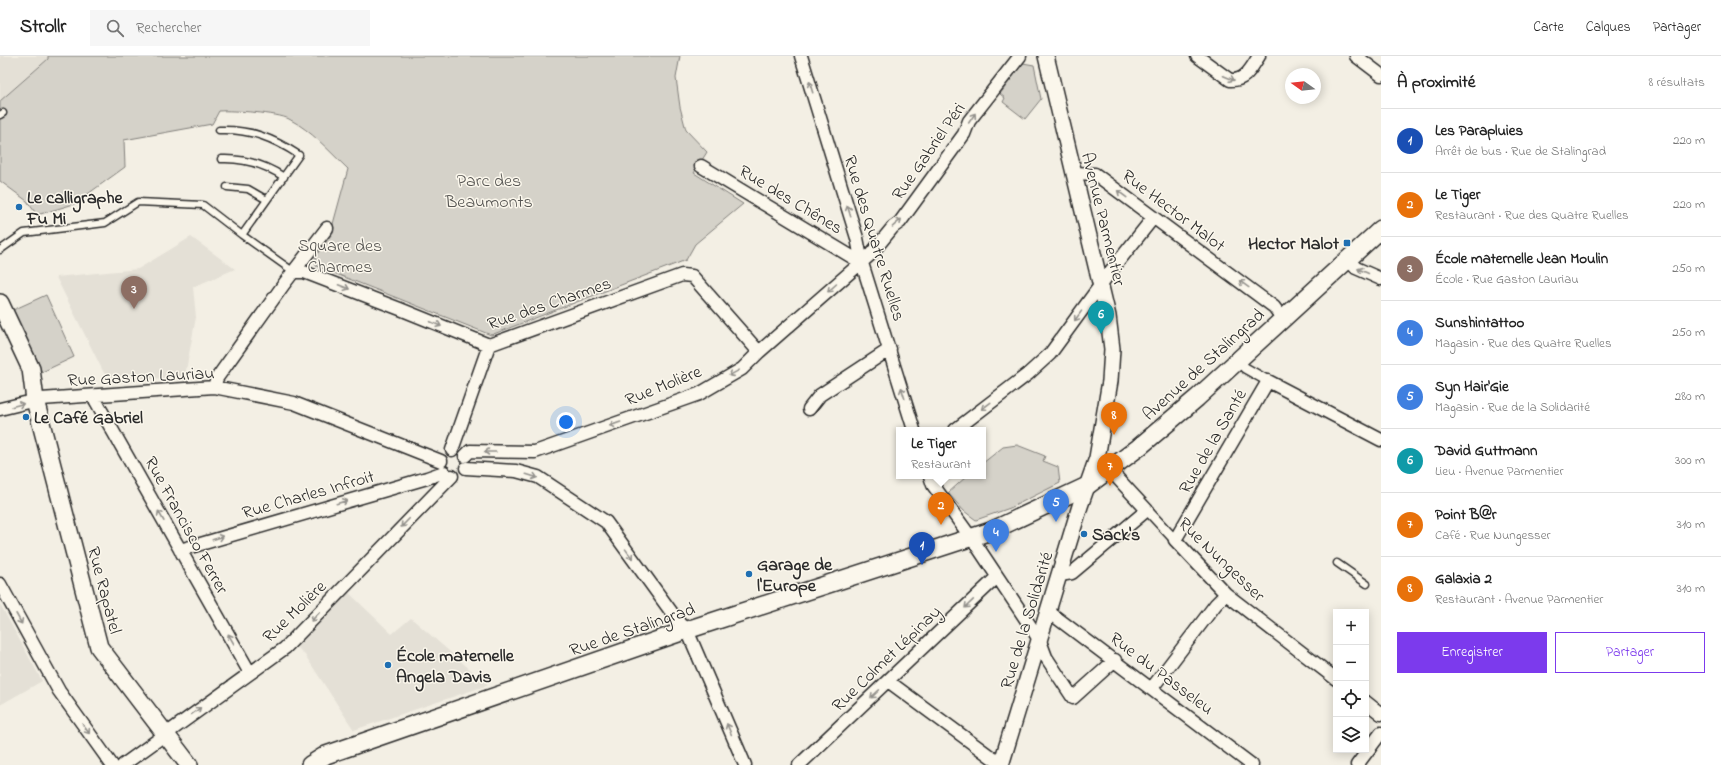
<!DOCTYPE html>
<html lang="fr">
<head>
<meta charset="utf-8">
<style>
	body { margin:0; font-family:"Indie Flower",sans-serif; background:#f6f6f6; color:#222 }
	.controls { position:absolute; right:12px; bottom:12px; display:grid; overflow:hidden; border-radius:0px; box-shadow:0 2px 10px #0003 }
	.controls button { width:36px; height:36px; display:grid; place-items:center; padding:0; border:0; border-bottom:1px solid #e0e0e0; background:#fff; color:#222; font:20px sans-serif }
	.compass { position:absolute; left:1285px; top:12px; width:36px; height:36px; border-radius:50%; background:#fff; box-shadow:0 2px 10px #0003; rotate:285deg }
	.you { position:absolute; left:566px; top:366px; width:14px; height:14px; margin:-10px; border:3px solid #fff; border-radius:50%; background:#1a73e8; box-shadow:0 0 0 6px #1a73e833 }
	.badge { display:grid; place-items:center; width:26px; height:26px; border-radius:50%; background:#7c3aed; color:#fff; font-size:13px; font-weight:700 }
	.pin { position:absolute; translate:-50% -33px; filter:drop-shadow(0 1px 2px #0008) }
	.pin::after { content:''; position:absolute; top:21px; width:14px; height:12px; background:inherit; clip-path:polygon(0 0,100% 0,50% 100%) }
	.popup { position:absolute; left:896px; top:371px; width:90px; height:52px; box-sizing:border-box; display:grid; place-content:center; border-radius:0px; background:#fff; filter:drop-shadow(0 1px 3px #0005); font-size:13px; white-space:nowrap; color:#767676 }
	.popup b { font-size:15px; color:#222 }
	.popup::after { content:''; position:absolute; left:50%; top:100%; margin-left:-8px; border:8px solid transparent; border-top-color:#fff }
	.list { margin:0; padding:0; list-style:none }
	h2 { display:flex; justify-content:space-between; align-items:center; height:52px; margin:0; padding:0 16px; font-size:17px }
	h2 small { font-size:13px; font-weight:400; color:#767676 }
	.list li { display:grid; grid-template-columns:26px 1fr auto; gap:12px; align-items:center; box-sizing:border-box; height:64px; padding:0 16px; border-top:1px solid #e0e0e0 }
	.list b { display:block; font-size:15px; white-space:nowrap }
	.list p { margin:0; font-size:13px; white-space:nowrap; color:#767676 }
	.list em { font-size:13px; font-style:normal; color:#767676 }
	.actions { display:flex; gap:8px; padding:12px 16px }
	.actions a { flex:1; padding:9px 0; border:1px solid #7c3aed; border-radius:0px; text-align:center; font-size:14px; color:#7c3aed }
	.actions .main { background:#7c3aed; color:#fff }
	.icon { flex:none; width:22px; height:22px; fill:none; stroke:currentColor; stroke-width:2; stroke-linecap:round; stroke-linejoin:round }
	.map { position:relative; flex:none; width:1381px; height:709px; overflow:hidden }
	header { display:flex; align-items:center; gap:24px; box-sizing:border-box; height:56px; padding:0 20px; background:#fff; border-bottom:1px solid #e0e0e0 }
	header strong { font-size:19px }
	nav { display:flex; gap:22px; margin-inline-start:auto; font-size:14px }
	.search { width:280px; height:36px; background:#f6f6f6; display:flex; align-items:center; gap:10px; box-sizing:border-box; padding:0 14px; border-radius:0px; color:#767676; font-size:15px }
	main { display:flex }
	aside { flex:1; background:#fff }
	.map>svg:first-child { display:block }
	.built { fill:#e4e0d6 }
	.green { fill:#d5d2c9; stroke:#807e7a }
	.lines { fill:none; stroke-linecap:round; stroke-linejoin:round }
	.service-casing { stroke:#2b2b2b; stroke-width:9 }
	.pedestrian-casing { stroke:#2b2b2b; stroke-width:12 }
	.minor-casing { stroke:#2b2b2b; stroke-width:15 }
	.tertiary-casing { stroke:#2b2b2b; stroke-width:18 }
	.secondary-casing { stroke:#2b2b2b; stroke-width:20 }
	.service { stroke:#fbf7ec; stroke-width:6 }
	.pedestrian { stroke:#fbf7ec; stroke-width:9 }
	.minor { stroke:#fbf7ec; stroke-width:12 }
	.tertiary { stroke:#fbf7ec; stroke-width:15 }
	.secondary { stroke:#fbf7ec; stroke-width:17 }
	.oneway { stroke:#93918c }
	.poi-dot { fill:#1f6fb2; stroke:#fbf7ec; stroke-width:1.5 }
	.labels { text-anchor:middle; stroke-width:3; stroke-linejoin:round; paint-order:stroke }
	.street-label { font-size:18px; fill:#2b2b2b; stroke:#fbf7ec }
	.park-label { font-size:18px; fill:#565552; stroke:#fbf7ec }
	.poi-label { font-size:18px; font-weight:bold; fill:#2b2b2b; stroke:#fbf7ec; text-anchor:start }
</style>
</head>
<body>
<header>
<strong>Strollr</strong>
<div class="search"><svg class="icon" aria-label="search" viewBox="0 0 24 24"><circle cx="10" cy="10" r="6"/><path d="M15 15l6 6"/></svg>Rechercher</div>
<nav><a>Carte</a><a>Calques</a><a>Partager</a></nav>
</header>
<main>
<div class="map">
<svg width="1381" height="709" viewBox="0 0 1381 709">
	<rect width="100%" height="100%" fill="#f3efe4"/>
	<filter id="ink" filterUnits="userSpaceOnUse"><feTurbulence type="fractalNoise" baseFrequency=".025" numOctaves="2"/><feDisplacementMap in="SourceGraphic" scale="8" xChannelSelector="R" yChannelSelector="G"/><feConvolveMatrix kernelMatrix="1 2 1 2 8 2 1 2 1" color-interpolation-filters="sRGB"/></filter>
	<g filter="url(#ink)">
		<path class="built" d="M0 0H48V3L0 45Z
			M191 181 235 213 193 231 196 261 185 320 118 326 104 317 56 221 138 213Z
			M346 534 392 578 411 562 488 629 354 674 305 599 294 588Z
			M0 548 42 625 0 649Z"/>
		<path class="green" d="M48 0H680L676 22 680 51 686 74 707 96 694 117 743 148 695 188 686 204 491 279 316 210 315 201 334 175 333 168 348 113C329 95 312 75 289 63 278 57 233 54 219 55L212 68 124 84 125 111 74 148 37 159 27 145 0 125V45L48 3Z
			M1023 7 1034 9 1041 43 1025 63 1003 46 1005 42 1000 38Z
			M46 239 74 301 42 316 13 254Z
			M1017 389 1045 400 1043 405 1058 411 1060 427 1010 452 976 464 964 455 948 437 967 420H983V407L1003 391Z"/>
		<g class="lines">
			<g class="service-casing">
				<path id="service" d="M0 59 3 57
					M219 74C251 73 273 82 299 99L242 179
					M221 103C245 102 264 108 284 121
					M227 131 248 133 267 144
					M0 194 24 177 105 167 138 146 203 149 242 179 294 216
					M1337 507 1367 528"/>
			</g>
			<g class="pedestrian-casing">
				<path id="pedestrian" d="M1238 304 1245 312 1268 325
					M1147 454 1175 484"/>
			</g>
			<g class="minor-casing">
				<path id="minor" d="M801 0 857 182 862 207 914 374
					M1197 0 1230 24C1246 25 1251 12 1259 0
					M1356 0 1381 19
					M701 110 862 207
					M1074 117 1095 118 1274 251 1283 263
					M1348 204 1356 212 1381 223
					M294 216H304L400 253 489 289 682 219 692 220 759 296
					M214 331 217 322 284 228 327 172
					M93 340 250 617
					M0 353 41 343 214 331 294 347 441 405
					M809 353 820 339 890 293
					M955 374 1028 318 1050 298 1110 216 1153 162
					M452 394 489 289
					M465 400 470 395 535 396 699 338 742 313 759 296 871 198 893 171 900 166 964 78 969 65 1020 0
					M466 412 516 415 538 421 606 466 680 568 687 574 745 709
					M930 420 933 429 977 490 1031 571 1040 585 1046 601 1073 642 1115 604
					M180 494 427 422 444 416
					M1060 519 1072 517 1147 454 1110 414
					M0 528 59 635 112 709
					M1049 556 1252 709
					M1336 623 1226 538 1175 484 1268 325 1381 384
					M888 625 1002 709
					M1152 632 1216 548 1226 538
					M1366 646 1381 658
					M123 709 285 592 452 420
					M799 709 997 521
					M1357 709 1381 677"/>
			</g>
			<g class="tertiary-casing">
				<path id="tertiary" d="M1001 709 1080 450 1097 402 1110 325 1112 293 1108 260 1046 0"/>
			</g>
			<g class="secondary-casing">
				<path id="secondary" d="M0 247 31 313 35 344 99 591 189 709
					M310 709 326 699 687 574 991 475 1087 430 1138 392 1197 342 1381 173"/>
			</g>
			<use href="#service" class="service"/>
			<use href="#pedestrian" class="pedestrian"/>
			<use href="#minor" class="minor"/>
			<use href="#tertiary" class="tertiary"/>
			<use href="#secondary" class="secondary"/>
		</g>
		<defs><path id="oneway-shaft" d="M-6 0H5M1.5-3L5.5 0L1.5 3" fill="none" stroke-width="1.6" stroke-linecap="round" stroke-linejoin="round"/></defs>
		<g class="oneway">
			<use href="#oneway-shaft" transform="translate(1229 22) rotate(23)"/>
			<use href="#oneway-shaft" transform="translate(811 31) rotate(-107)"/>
			<use href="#oneway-shaft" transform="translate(972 62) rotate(-56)"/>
			<use href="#oneway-shaft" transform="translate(1122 138) rotate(-143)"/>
			<use href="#oneway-shaft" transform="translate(849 155) rotate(-107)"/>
			<use href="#oneway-shaft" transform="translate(897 167) rotate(-41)"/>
			<use href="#oneway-shaft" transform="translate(1363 215) rotate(-156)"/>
			<use href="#oneway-shaft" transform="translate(1244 228) rotate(-144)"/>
			<use href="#oneway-shaft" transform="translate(344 231) rotate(21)"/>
			<use href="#oneway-shaft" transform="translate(832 232) rotate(138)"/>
			<use href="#oneway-shaft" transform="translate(1078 260) rotate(126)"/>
			<use href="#oneway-shaft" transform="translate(436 268) rotate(23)"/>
			<use href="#oneway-shaft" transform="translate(734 317) rotate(151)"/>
			<use href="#oneway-shaft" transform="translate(903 337) rotate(-107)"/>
			<use href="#oneway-shaft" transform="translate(18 349) rotate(-14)"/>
			<use href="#oneway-shaft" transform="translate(986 350) rotate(143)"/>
			<use href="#oneway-shaft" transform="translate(615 368) rotate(161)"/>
			<use href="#oneway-shaft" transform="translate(490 396) rotate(-180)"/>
			<use href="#oneway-shaft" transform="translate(532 420) rotate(17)"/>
			<use href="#oneway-shaft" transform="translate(342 446) rotate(-16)"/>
			<use href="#oneway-shaft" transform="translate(161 460) rotate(-119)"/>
			<use href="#oneway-shaft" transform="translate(405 467) rotate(134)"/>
			<use href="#oneway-shaft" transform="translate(218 482) rotate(-17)"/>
			<use href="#oneway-shaft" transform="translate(629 498) rotate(54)"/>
			<use href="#oneway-shaft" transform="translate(969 548) rotate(136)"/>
			<use href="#oneway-shaft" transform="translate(315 561) rotate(134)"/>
			<use href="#oneway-shaft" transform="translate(19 563) rotate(61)"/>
			<use href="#oneway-shaft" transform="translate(231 583) rotate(-120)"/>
			<use href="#oneway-shaft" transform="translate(875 638) rotate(137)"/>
			<use href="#oneway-shaft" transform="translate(196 655) rotate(-36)"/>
			<use href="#oneway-shaft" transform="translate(86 673) rotate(54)"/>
			<use href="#oneway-shaft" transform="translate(729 673) rotate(-113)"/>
		</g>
	</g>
	<g class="poi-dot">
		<circle cx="19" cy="151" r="4"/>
		<rect x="1343" y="183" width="8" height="8" rx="2"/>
		<circle cx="26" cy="361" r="4"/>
		<circle cx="1084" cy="478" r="4"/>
		<circle cx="749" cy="518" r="4"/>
		<circle cx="388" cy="609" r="4"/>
	</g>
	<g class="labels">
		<g class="street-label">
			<text transform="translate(928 95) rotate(-55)" y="6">Rue Gabriel Péri</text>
			<text transform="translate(791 143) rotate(31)" y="6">Rue des Chênes</text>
			<text transform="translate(1174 154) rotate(37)" y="6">Rue Hector Malot</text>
			<text transform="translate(1104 163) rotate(76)" y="6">Avenue Parmentier</text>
			<text transform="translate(875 182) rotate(73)" y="6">Rue des Quatre Ruelles</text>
			<text transform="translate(549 247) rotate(-19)" y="6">Rue des Charmes</text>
			<text transform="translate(1203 308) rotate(-42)" y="6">Avenue de Stalingrad</text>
			<text transform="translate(141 320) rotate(-3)" y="6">Rue Gaston Lauriau</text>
			<text transform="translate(663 329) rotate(-22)" y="6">Rue Molière</text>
			<text transform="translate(1212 385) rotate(-60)" y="6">Rue de la Santé</text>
			<text transform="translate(308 438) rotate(-16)" y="6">Rue Charles Infroit</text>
			<text transform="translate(187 469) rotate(61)" y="6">Rue Francisco Ferrer</text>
			<text transform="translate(1222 503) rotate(44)" y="6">Rue Nungesser</text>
			<text transform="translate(105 534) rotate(75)" y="6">Rue Rapatel</text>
			<text transform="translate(294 555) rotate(-44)" y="6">Rue Molière</text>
			<text transform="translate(1026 564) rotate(-73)" y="6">Rue de la Solidarité</text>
			<text transform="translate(632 573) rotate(-19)" y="6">Rue de Stalingrad</text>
			<text transform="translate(886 602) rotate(-44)" y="6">Rue Colmet Lépinay</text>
			<text transform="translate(1162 617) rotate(37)" y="6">Rue du Passeleu</text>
		</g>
		<g class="park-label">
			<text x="489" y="130">Parc des<tspan x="489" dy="21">Beaumonts</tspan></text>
			<text x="340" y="195">Square des<tspan x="340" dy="21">Charmes</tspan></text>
		</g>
		<g class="poi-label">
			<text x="27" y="147">Le calligraphe<tspan x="27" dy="21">Fu Mi</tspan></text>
			<text x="1339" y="193" text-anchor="end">Hector Malot</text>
			<text x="34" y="367">Le Café Gabriel</text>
			<text x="1092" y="484">Sack's</text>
			<text x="757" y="514">Garage de<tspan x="757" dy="21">l'Europe</tspan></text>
			<text x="396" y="605">École maternelle<tspan x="396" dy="21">Angela Davis</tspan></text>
		</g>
	</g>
</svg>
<div class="controls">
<button>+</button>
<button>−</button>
<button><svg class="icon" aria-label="locate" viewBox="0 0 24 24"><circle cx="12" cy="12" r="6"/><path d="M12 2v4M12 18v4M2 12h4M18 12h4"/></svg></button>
<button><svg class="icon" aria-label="layers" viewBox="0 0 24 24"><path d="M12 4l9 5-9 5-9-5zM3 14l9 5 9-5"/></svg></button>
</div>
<svg class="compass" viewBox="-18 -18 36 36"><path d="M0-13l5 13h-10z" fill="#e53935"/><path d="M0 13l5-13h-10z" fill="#767676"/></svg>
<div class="you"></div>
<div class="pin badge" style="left:922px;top:509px;background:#1a4fb4">1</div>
<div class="pin badge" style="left:941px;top:469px;background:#e8710a">2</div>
<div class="popup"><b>Le Tiger</b>Restaurant</div>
<div class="pin badge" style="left:134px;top:253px;background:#8d6e63">3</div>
<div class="pin badge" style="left:996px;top:496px;background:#3f7fe0">4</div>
<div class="pin badge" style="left:1056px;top:466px;background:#3f7fe0">5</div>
<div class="pin badge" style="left:1101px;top:278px;background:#0f9aa8">6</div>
<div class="pin badge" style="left:1110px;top:430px;background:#e8710a">7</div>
<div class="pin badge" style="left:1114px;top:379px;background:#e8710a">8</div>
</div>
<aside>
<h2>À proximité<small>8 résultats</small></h2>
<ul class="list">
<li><span class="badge" style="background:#1a4fb4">1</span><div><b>Les Parapluies</b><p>Arrêt de bus · Rue de Stalingrad</p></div><em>220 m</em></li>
<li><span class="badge" style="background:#e8710a">2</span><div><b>Le Tiger</b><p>Restaurant · Rue des Quatre Ruelles</p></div><em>220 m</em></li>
<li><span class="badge" style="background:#8d6e63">3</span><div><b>École maternelle Jean Moulin</b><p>École · Rue Gaston Lauriau</p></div><em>250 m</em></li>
<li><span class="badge" style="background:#3f7fe0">4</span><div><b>Sunshintattoo</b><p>Magasin · Rue des Quatre Ruelles</p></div><em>250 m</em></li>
<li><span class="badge" style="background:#3f7fe0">5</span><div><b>Syn Hair'Gie</b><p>Magasin · Rue de la Solidarité</p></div><em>280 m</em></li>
<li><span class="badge" style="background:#0f9aa8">6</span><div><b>David Guttmann</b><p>Lieu · Avenue Parmentier</p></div><em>300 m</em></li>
<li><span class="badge" style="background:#e8710a">7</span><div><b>Point B@r</b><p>Café · Rue Nungesser</p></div><em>310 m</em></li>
<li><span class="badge" style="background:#e8710a">8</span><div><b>Galaxia 2</b><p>Restaurant · Avenue Parmentier</p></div><em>310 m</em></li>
</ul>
<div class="actions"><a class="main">Enregistrer</a><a>Partager</a></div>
</aside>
</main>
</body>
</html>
